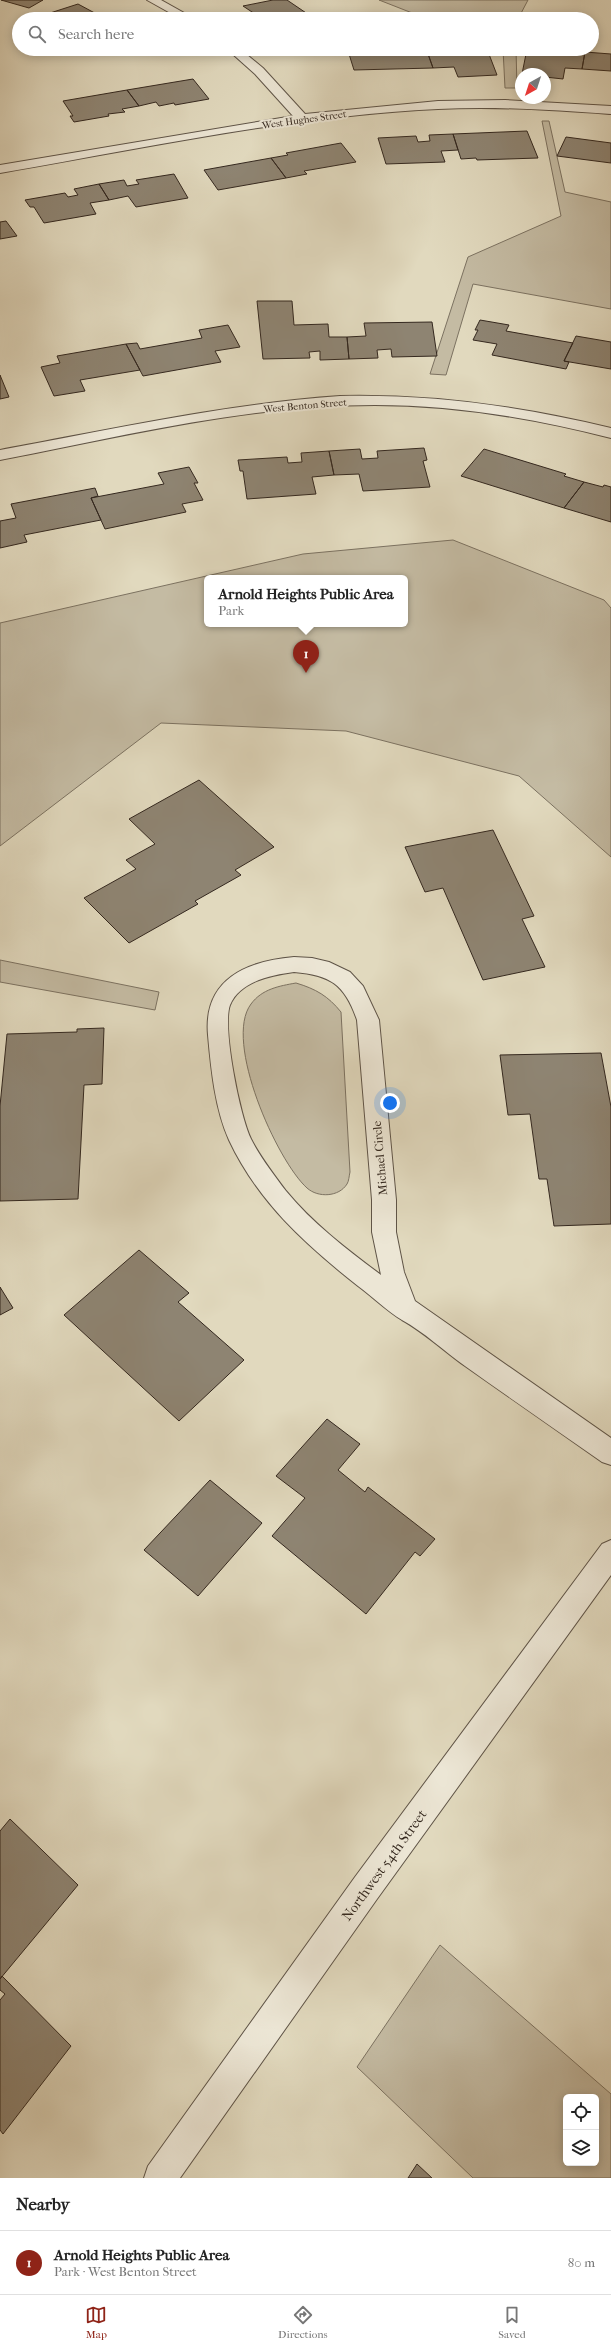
<!DOCTYPE html>
<html lang="en">
<head>
<meta charset="utf-8">
<style>
	body { margin:0; font-family:"IM FELL French Canon",serif; background:#f2f2f2; color:#222 }
	.controls { position:absolute; right:12px; bottom:12px; display:grid; overflow:hidden; border-radius:6px; box-shadow:0 2px 10px #0003 }
	.controls button { width:36px; height:36px; display:grid; place-items:center; padding:0; border:0; border-bottom:1px solid #e0e0e0; background:#fff; color:#222; font:20px sans-serif }
	.compass { position:absolute; left:515px; top:68px; width:36px; height:36px; border-radius:50%; background:#fff; box-shadow:0 2px 10px #0003; rotate:219deg }
	.you { position:absolute; left:390px; top:1103px; width:14px; height:14px; margin:-10px; border:3px solid #fff; border-radius:50%; background:#1a73e8; box-shadow:0 0 0 6px #1a73e833 }
	.badge { display:grid; place-items:center; width:26px; height:26px; border-radius:50%; background:#8f2418; color:#fff; font-size:13px; font-weight:700 }
	.pin { position:absolute; translate:-50% -33px; filter:drop-shadow(0 1px 2px #0008) }
	.pin::after { content:''; position:absolute; top:21px; width:14px; height:12px; background:inherit; clip-path:polygon(0 0,100% 0,50% 100%) }
	.popup { position:absolute; left:204px; top:575px; width:204px; height:52px; box-sizing:border-box; display:grid; place-content:center; border-radius:6px; background:#fff; filter:drop-shadow(0 1px 3px #0005); font-size:13px; white-space:nowrap; color:#767676 }
	.popup b { font-size:15px; color:#222 }
	.popup::after { content:''; position:absolute; left:50%; top:100%; margin-left:-8px; border:8px solid transparent; border-top-color:#fff }
	.list { margin:0; padding:0; list-style:none }
	h2 { display:flex; justify-content:space-between; align-items:center; height:52px; margin:0; padding:0 16px; font-size:17px }
	h2 small { font-size:13px; font-weight:400; color:#767676 }
	.list li { display:grid; grid-template-columns:26px 1fr auto; gap:12px; align-items:center; box-sizing:border-box; height:64px; padding:0 16px; border-top:1px solid #e0e0e0 }
	.list b { display:block; font-size:15px; white-space:nowrap }
	.list p { margin:0; font-size:13px; white-space:nowrap; color:#767676 }
	.list em { font-size:13px; font-style:normal; color:#767676 }
	.icon { flex:none; width:22px; height:22px; fill:none; stroke:currentColor; stroke-width:2; stroke-linecap:round; stroke-linejoin:round }
	.map { position:relative; flex:none; width:611px; height:2178px; overflow:hidden }
	.search { position:absolute; background:#fff; box-shadow:0 2px 10px #0003; left:12px; right:12px; top:12px; height:44px; display:flex; align-items:center; gap:10px; box-sizing:border-box; padding:0 14px; border-radius:22px; color:#767676; font-size:15px }
	.sheet { height:116px; background:#fff }
	nav { display:flex; justify-content:space-around; align-items:center; box-sizing:border-box; height:56px; border-top:1px solid #e0e0e0; background:#fff; font-size:11px; color:#767676 }
	nav a { display:grid; justify-items:center; gap:2px }
	nav .on { color:#8f2418 }
	.map>svg:first-child { display:block }
	.green { fill:#c4bba3; stroke:#7c7261; fill-rule:evenodd }
	.building { fill:#8e8472; stroke:#34281f }
	.lines { fill:none; stroke-linecap:round; stroke-linejoin:round }
	.minor-casing { stroke:#5f5447; stroke-width:2 }
	.minor { fill:#ece6d5; fill-rule:evenodd }
	.labels { text-anchor:middle; stroke-width:4; stroke-linejoin:round; paint-order:stroke }
	.far-street-label { font-size:10px; fill:#34281f; stroke:#ece6d5 }
	.street-label { font-size:12px; fill:#34281f; stroke:#ece6d5 }
	.near-street-label { font-size:14px; fill:#34281f; stroke:#ece6d5 }
</style>
</head>
<body>
<div class="map">
<svg width="611" height="2178" viewBox="0 0 611 2178">
	<rect width="100%" height="100%" fill="#e1d9be"/>
	<filter id="stains"><feTurbulence type="fractalNoise" baseFrequency=".005" numOctaves="4"/><feColorMatrix values="0 0 0 0 .2 0 0 0 0 .09 0 0 0 0 .02 0 0 0 .5 -.17"/></filter>
	<radialGradient id="worn" r=".72"><stop offset=".6" stop-color="#630" stop-opacity="0"/><stop offset="1" stop-color="#630" stop-opacity=".3"/></radialGradient>
	<path class="green" d="M379 0H528L518 19 425 18Z
		M503 49H516L517 88H505Z
		M542 121H549L565 192 611 202V309L473 284 446 375 430 374 468 257 561 216Z
		M453 540 604 600 611 608V857L519 776 346 731 161 723 0 846V623L303 554ZM207 578H405V624H207Z
		M0 960 159 992 155 1010 0 982Z
		M296 983C316 989 328 996 341 1012L350 1172C349 1176 349 1181 347 1184 339 1197 318 1198 307 1188 277 1161 223 1041 251 1004 262 989 279 986 296 983Z
		M440 1945 611 2094V2178H473L357 2067ZM566 2097H596V2163H566Z"/>
	<path class="building" d="M1 0H43L29 8Z
		M273 0H287L315 19 261 18 243 6Z
		M78 4 104 18 111 19H56L47 14Z
		M113 49H143L125 55Z
		M305 49H322L311 53Z
		M487 49 497 75 458 77 454 67 433 68 427 51Z
		M527 49 585 52 582 69 565 68 563 79 545 77V74H522Z
		M427 51 433 68 354 70 349 54Z
		M585 52 611 54V71L582 69Z
		M193 79 209 99 175 105 174 103 159 106 156 102 139 106 127 90Z
		M127 90 139 106 122 109 125 112 108 114 109 116 74 122 70 116H73L63 101Z
		M527 131 538 158 477 160 476 158 461 159 453 134Z
		M453 134 458 150 441 151 445 162 386 164 378 138 416 136 418 142 430 141 429 135Z
		M566 137 611 143V163L557 156Z
		M341 143 356 162 304 171 307 174 286 178 271 158 288 155 286 153Z
		M271 158 286 178 218 190 204 170Z
		M174 174 188 198 136 207 128 196 109 200 99 184 124 180 127 186 139 184 136 180Z
		M99 184 109 200 90 203 96 214 44 223 34 207H30L25 200 65 193 68 197 78 195 74 189Z
		M6 221 17 236 0 239V222Z
		M257 301H292L294 325 328 324 329 337H347L349 359 320 360V351L309 352 310 358 263 359Z
		M480 320 509 325 506 331 573 343 564 361 569 362 566 369 492 355 497 344 473 340 478 330H475Z
		M432 322 437 356 392 357 391 349 377 350 378 358 349 359 347 337 366 336 364 323Z
		M228 325 240 347 215 351 221 362 143 376 126 344 137 343 140 349 202 338 199 330Z
		M576 336 611 342V369L564 361Z
		M126 344 140 370 80 380 85 391 54 396 41 367 60 363 57 356Z
		M0 375 9 397 0 399Z
		M424 448 427 460 423 461 430 487 363 491 359 474 334 475 329 451 360 449 362 459 378 458 377 451Z
		M484 449 566 474 564 476 584 482 564 508 461 476Z
		M329 451 334 475 312 477 316 494 247 499 243 471H240L238 460 287 457 288 463 302 462 301 453Z
		M189 467 198 483H194L203 500 182 504 186 512 105 529 91 498 164 484 158 473Z
		M584 482 603 487 604 485 611 487V522L564 508Z
		M95 488 98 496 91 498 101 520 24 535 27 542 0 548V521L16 518 11 504Z
		M199 780 274 847 235 870 241 875 195 901 198 904 129 943 84 898 136 869 126 860 155 844 129 819Z
		M493 830 534 916 522 919 545 967 483 980 443 888 425 892 405 847Z
		M104 1028 102 1084 84 1085 78 1199 0 1201V1106L7 1034 77 1032V1029Z
		M601 1053 611 1107V1224L554 1226 547 1179H539L530 1114 508 1115 500 1055Z
		M139 1250 189 1293 178 1302 244 1360 179 1421 64 1315Z
		M0 1287 13 1308 0 1315Z
		M327 1419 360 1444 338 1470 365 1492 368 1487 435 1539 420 1556 415 1552 366 1614 272 1536 305 1498 276 1476Z
		M210 1480 262 1523 198 1596 144 1550Z
		M10 1819 78 1885 0 1979V1831Z
		M2 1976 71 2046 3 2134 0 2130V2000L5 1994 0 1990V1979Z
		M417 2164 432 2178H408Z"/>
	<g class="lines">
		<g class="minor-casing">
			<path id="minor" d="M147 0H161L195 19H181Z
				M227 49H240L263 68 305 114 438 101 505 100 611 106V114C553 110 496 106 438 109 291 116 145 148 0 173V165L293 116 255 74Z
				M340 396C432 394 521 406 611 428V438C533 418 455 405 375 405 248 405 124 436 0 460V450C113 429 225 404 340 396Z
				M294 957 312 958 329 962 350 972 363 986 379 1020 396 1200V1232L404 1272 415 1301 611 1438V1465L602 1462C556 1430 510 1398 465 1366 444 1351 424 1332 402 1320 387 1311 373 1297 358 1286 306 1245 258 1202 229 1140 215 1109 211 1069 208 1035 203 979 247 961 294 957ZM294 972C331 975 345 985 357 1020L372 1200V1232L381 1275C348 1250 313 1224 286 1191 274 1175 260 1157 251 1139 240 1117 222 1027 230 1005 240 981 272 975 294 972Z
				M611 1540V1575L377 1899 180 2178H144L148 2166 355 1877 602 1544Z"/>
		</g>
		<use href="#minor" class="minor"/>
	</g>
	<g class="labels">
		<g class="far-street-label">
			<text transform="translate(304 119) rotate(-8)" y="4">West Hughes Street</text>
			<text transform="translate(305 405) rotate(-5)" y="4">West Benton Street</text>
		</g>
		<g class="street-label">
			<text transform="translate(380 1158) rotate(-95)" y="4">Michael Circle</text>
		</g>
		<g class="near-street-label">
			<text transform="translate(384 1865) rotate(-54)" y="5">Northwest 54th Street</text>
		</g>
	</g>
	<rect width="100%" height="100%" filter="url(#stains)"/>
	<rect width="100%" height="100%" fill="url(#worn)"/>
</svg>
<div class="controls">
<button><svg class="icon" aria-label="locate" viewBox="0 0 24 24"><circle cx="12" cy="12" r="6"/><path d="M12 2v4M12 18v4M2 12h4M18 12h4"/></svg></button>
<button><svg class="icon" aria-label="layers" viewBox="0 0 24 24"><path d="M12 4l9 5-9 5-9-5zM3 14l9 5 9-5"/></svg></button>
</div>
<svg class="compass" viewBox="-18 -18 36 36"><path d="M0-13l5 13h-10z" fill="#e53935"/><path d="M0 13l5-13h-10z" fill="#767676"/></svg>
<div class="you"></div>
<div class="pin badge" style="left:306px;top:673px">1</div>
<div class="popup"><b>Arnold Heights Public Area</b>Park</div>
<div class="search"><svg class="icon" aria-label="search" viewBox="0 0 24 24"><circle cx="10" cy="10" r="6"/><path d="M15 15l6 6"/></svg>Search here</div>
</div>
<section class="sheet">
<h2>Nearby<small></small></h2>
<ul class="list">
<li><span class="badge">1</span><div><b>Arnold Heights Public Area</b><p>Park · West Benton Street</p></div><em>80 m</em></li>
</ul>
</section>
<nav>
<a class="on"><svg class="icon" aria-label="map" viewBox="0 0 24 24"><path d="M3 6l6-2 6 2 6-2v14l-6 2-6-2-6 2zM9 4v14M15 6v14"/></svg>Map</a>
<a><svg class="icon" aria-label="directions" viewBox="0 0 24 24"><path d="M12 3l9 9-9 9-9-9zM9 14v-3h6M13 9l2 2-2 2"/></svg>Directions</a>
<a><svg class="icon" aria-label="saved" viewBox="0 0 24 24"><path d="M7 4h10v16l-5-4-5 4z"/></svg>Saved</a>
</nav>
</body>
</html>
